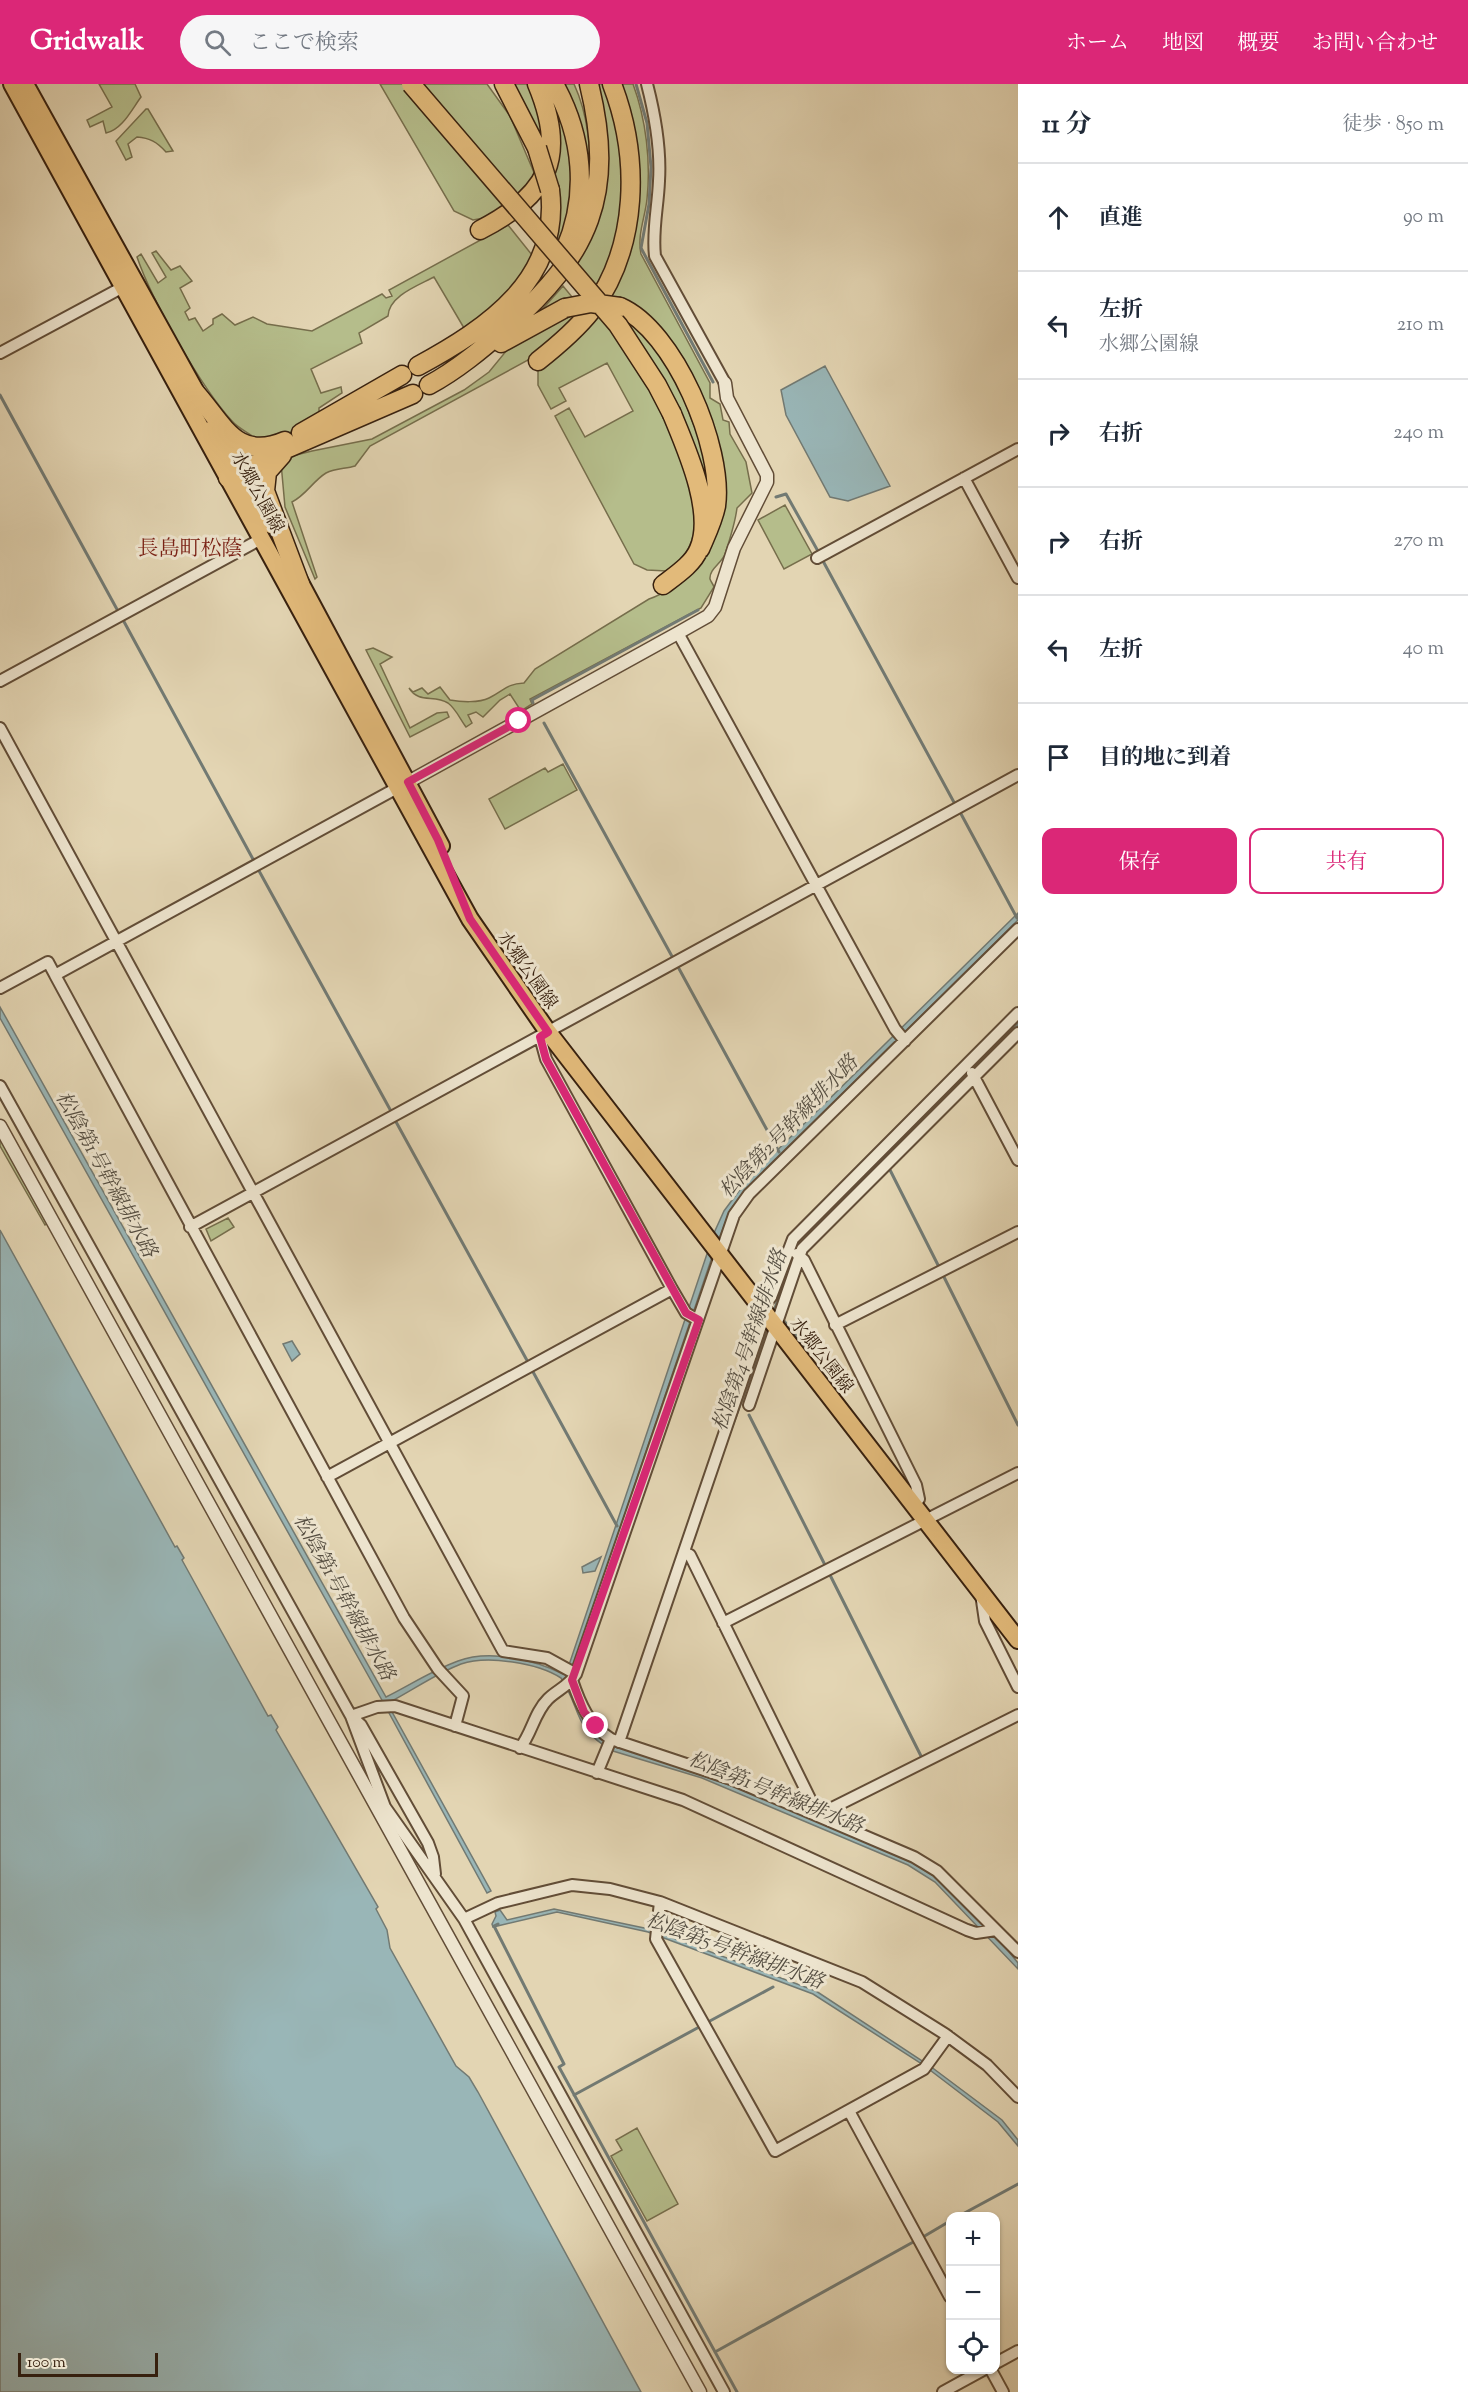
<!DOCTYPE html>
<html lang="ja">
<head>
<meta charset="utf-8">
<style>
	body { margin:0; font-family:"Sorts Mill Goudy","Noto Serif JP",serif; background:#f6f6f7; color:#1f2937 }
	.controls { position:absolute; right:18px; bottom:18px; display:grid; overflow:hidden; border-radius:12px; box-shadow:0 2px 4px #0004 }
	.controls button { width:54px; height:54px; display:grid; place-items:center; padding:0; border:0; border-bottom:2px solid #e0e1e3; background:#fff; color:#1f2937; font:30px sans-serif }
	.scale { position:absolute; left:18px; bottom:15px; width:140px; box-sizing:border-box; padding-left:6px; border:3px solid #37200e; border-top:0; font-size:16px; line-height:21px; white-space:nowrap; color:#37200e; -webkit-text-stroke:4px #ede4ce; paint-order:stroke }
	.stop { position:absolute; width:18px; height:18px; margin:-14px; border:4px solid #db2777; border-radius:50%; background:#fff }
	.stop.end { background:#db2777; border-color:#fff; box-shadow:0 2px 6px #0008 }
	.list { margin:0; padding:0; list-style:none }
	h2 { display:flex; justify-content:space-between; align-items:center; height:78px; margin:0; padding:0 24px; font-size:26px }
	h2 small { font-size:20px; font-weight:400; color:#747a83 }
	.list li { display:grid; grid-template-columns:39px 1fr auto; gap:18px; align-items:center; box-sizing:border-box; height:108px; padding:0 24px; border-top:2px solid #e0e1e3 }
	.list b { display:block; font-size:22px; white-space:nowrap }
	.list p { margin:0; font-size:20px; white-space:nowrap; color:#747a83 }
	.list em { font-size:20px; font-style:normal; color:#747a83 }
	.actions { display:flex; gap:12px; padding:18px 24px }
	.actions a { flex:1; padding:14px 0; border:2px solid #db2777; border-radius:12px; text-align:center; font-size:21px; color:#db2777 }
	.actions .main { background:#db2777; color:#fff }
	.icon { flex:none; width:33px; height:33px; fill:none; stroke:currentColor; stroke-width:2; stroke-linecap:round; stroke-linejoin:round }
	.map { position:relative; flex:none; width:1018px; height:2308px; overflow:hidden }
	header { display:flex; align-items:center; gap:36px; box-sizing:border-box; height:84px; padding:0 30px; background:#db2777; color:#fff }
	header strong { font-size:28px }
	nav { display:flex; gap:33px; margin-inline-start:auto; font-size:21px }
	.search { width:420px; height:54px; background:#f6f6f7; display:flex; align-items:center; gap:15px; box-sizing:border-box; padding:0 21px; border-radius:33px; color:#747a83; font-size:22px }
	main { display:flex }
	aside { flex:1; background:#fff }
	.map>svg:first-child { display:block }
	.green { fill:#b5bd8b; stroke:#766e4c; stroke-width:1.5 }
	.water { fill:#99b6b7; stroke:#727a73; stroke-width:1.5 }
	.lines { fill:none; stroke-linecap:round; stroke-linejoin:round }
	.stream { stroke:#727a73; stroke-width:3 }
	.minor-casing { stroke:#624d37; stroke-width:14 }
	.tertiary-casing { stroke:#624d37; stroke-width:15 }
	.primary-casing { stroke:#37200e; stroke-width:20 }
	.motorway-casing { stroke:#37200e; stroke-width:21 }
	.minor { stroke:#ede4ce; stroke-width:10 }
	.tertiary { stroke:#ede4ce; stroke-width:12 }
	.primary { stroke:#e2ba7a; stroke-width:16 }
	.motorway { stroke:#e2ba7a; stroke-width:18 }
	.motorway-bridge-casing { stroke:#37200e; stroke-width:21; stroke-linecap:butt }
	.motorway-bridge { stroke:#e2ba7a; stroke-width:18 }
	.route { stroke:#db2777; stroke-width:8 }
	.labels { text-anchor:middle; stroke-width:6; stroke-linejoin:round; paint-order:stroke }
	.street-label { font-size:18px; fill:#37200e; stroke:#ede4ce }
	.water-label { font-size:20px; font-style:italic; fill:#544d41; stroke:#ede4ce }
	.quarter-label { font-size:21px; fill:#7a1f14; stroke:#ede4ce }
</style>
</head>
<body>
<header>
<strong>Gridwalk</strong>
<div class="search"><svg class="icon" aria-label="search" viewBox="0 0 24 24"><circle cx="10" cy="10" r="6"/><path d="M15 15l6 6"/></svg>ここで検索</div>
<nav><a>ホーム</a><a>地図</a><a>概要</a><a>お問い合わせ</a></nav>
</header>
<main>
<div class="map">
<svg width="1018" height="2308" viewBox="0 0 1018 2308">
	<rect width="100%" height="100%" fill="#e3d5b3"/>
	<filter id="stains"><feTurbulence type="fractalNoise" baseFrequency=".00333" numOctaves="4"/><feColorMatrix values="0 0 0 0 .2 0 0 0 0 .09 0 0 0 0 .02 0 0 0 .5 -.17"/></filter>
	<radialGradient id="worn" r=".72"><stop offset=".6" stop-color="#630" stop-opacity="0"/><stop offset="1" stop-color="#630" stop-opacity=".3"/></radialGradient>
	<path class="green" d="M99 0H135L141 13C132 25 122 46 106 49L103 37 90 43 87 36 112 23Z
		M380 0H487L510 32 538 98 489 133 473 136 454 127Z
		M508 0H531L537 15 546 76Z
		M545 0C579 66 574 100 561 171L552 162Z
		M560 0H574C590 35 590 68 591 106Z
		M596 0H606L622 58 621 147 597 208 575 182 585 164Z
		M617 0H633C646 35 651 78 647 115 645 134 637 151 641 170L710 299V314L720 320 723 336 729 338 730 350 746 378 752 409 737 424C735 440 730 455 725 470 722 479 709 485 710 495 711 498 713 500 714 503L701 524 530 615 532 620 521 627 510 610 500 616 483 633 476 628 468 631 472 639 466 643C460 635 456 625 448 619 434 610 419 620 409 604L413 608 422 604 428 610 440 603 450 616C461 618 479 619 489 614 505 606 506 600 524 599L535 585 649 515C691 501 702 463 721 426L679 277 605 214 629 158Z
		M146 25H148L173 67 166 68C157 58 150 54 137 53L128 60 132 73 126 76 116 57Z
		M508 141 536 176 483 238 464 244 434 193C417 202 389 212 388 232L359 249 362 259 311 285 321 309 341 303 342 309 319 324V329L279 356H252L251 351C245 347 237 343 232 337 201 303 152 217 137 173L141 170 158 199 166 193 152 169 156 167 171 186 180 182 192 197 180 204 190 224 185 228 189 236 195 234 203 247 213 240V235L222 230 235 241 253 233 267 240 312 247 382 210 386 214 392 212 389 206Z
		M563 202 577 219 539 229Z
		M584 226 530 275 370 362 355 382C346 385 336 384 326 389 313 397 306 411 292 418L317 493 315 495 285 423 281 379 292 372 312 367 372 355 464 306 489 288 512 260 559 233Z
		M598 227C614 249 634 270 647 294 655 309 661 325 668 340 688 384 719 454 667 487L647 486 634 480 555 332 569 324 585 353 633 327 607 279 559 304 566 317 551 325 538 301V287Z
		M614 228 645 248 678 300 705 370 711 418Z
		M785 421 812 470 784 485 758 436Z
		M373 564 392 573 380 580 410 644 437 629 447 628 449 633 410 653 366 566Z
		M563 680 577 706 505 745 489 715 545 684 548 688Z
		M0 1052 48 1139 45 1141 0 1062Z
		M228 1134 234 1143 211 1157 206 1145Z
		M637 2044 678 2120 647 2137 611 2072 622 2066 616 2056Z"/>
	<path class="water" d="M825 282 890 402 848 417 830 413 786 331 781 306Z
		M1018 829V836L749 1102 730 1126 711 1176 573 1583 595 1648 602 1656 752 1709 912 1778 940 1796 990 1844 1018 1879V1885L935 1798 908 1781 702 1694 613 1667C572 1644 582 1626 561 1594 538 1579 488 1571 461 1580 437 1589 413 1606 390 1618L391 1626 491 1807 487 1809 383 1618 0 934V923L386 1613C410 1601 433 1586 458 1577 490 1565 535 1576 563 1590L569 1581 714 1149 724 1127 747 1096Z
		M0 1146 175 1463 177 1462 184 1474 182 1476 268 1632 271 1631 278 1643 276 1646 378 1823 376 1825 387 1846 390 1864 456 1982 469 1993 478 2008 641 2308H0Z
		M292 1257 300 1270 292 1277 283 1260Z
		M601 1473 595 1487 583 1489 582 1483Z
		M554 1825 649 1845 816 1907 930 1982 1002 2036 1018 2056V2062L998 2038 922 1980 813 1910 648 1848 557 1828 493 1843 492 1840 496 1832 495 1828 500 1826 507 1836Z"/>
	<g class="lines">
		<path class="stream" d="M636 0 647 39 651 83 649 120 641 164 713 298
			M0 311 119 529
			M776 413 786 410 819 469
			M823 477 956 722
			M122 534 254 777
			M533 619 532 616 698 526
			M544 639 674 876
			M960 728 1017 834
			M258 785 392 1029
			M677 881 779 1068
			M395 1036 529 1280
			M889 1084 939 1183
			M943 1191 1018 1341
			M773 1230 796 1163 1018 940
			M784 1237 808 1266
			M532 1286 617 1442
			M749 1331 826 1483
			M730 1348 769 1242
			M829 1489 923 1676
			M498 1840 494 1842 564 1980 559 1983 737 2308
			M708 1938 773 1903
			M574 2011 701 1942
			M959 2132 1018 2100
			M923 2153 950 2137
			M715 2268 915 2157"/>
		<g class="minor-casing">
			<path id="minor" d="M647 0C655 31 661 65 659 97 658 123 652 147 655 172L725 299
				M0 269 123 203
				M964 394 1018 494
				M817 474 1018 365
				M678 549 895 945 905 957
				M0 597 261 455
				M0 644 503 1567 547 1574 576 1590
				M397 704 55 891 404 1534 438 1585 463 1612 455 1642
				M0 904 48 878 55 891
				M540 953 546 975 672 1205 686 1229 698 1236
				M972 989 1018 1076
				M0 1002 351 1632 361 1641 428 1759 433 1773 435 1790
				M190 1143 1018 691
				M797 1170 804 1176 916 1401 919 1415 914 1420
				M761 1225 771 1213 793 1155 1018 929
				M835 1241 1018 1148
				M749 1321 802 1165 1018 949
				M327 1393 672 1205
				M684 1468 690 1471 818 1731 1018 1631
				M981 1510 985 1537 1018 1603
				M723 1539 1018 1389
				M572 1596C580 1620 589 1641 611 1655L731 1695 914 1773 937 1787 996 1846
				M619 1658 765 1230
				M520 1664C532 1649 534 1629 548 1615 557 1606 569 1602 576 1590L734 1131 749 1110 1018 845
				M597 1689 611 1655
				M660 1818 656 1855 775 2067 924 1985 948 1952
				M464 1835 498 1819 572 1801 610 1805 660 1818 862 1898 945 1950 987 1981 1018 2013
				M849 2027 950 2213
				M996 2279 1018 2267
				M991 2286 1003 2308
				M724 2308 464 1835 385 1723 351 1632 377 1623 395 1622 683 1716 967 1846 976 1849 996 1846 1018 1868
				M943 2308 983 2286"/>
		</g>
		<g class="tertiary-casing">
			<path id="tertiary" d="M401 702 678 549 708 532 715 523 734 464 767 398V391L727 314 725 299
				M0 1042 700 2308"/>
		</g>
		<g class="primary-casing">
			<path id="primary" d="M12 0 470 835 548 948 1018 1556
				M25 0 202 319
				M215 341 271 441
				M295 489 441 762"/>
		</g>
		<g class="motorway-casing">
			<path id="motorway" d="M504 0 537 64
				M554 0C583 52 589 111 565 166
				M480 146C548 111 568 74 537 0
				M620 223C674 246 724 364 716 422 713 437 706 451 700 465
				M501 259 565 224
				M538 277C557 262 576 246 591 227 639 162 640 73 612 0
				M418 282C488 244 561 195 550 106
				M429 301C457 286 482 265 506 244 590 170 616 110 589 0
				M195 308C223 339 236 378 285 357
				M301 349 402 291
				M282 371 267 388 265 407 300 500
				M228 394 279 368 413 310
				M663 501C676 491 693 480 699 465 715 428 686 364 672 330"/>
		</g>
		<use href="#minor" class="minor"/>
		<use href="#tertiary" class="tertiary"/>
		<use href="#primary" class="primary"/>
		<use href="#motorway" class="motorway"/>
		<g class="motorway-bridge-casing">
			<path id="motorway-bridge" d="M411 0 618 241 657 301 672 330
				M537 64 550 106
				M565 224 591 219 620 223"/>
		</g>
		<use href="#motorway-bridge" class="motorway-bridge"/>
	</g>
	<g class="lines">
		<path class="route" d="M519 637 408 698 438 756 470 835 548 948 540 953 546 975 686 1229 699 1236 572 1596 584 1628 596 1642"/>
	</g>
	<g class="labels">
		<g class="street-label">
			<text transform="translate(258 408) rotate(61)" y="6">水郷公園線</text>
			<text transform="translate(528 886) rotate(55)" y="6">水郷公園線</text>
			<text transform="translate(822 1271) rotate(52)" y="6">水郷公園線</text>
		</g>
		<g class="water-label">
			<text transform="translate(788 1042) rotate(-46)" y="7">松陰第2号幹線排水路</text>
			<text transform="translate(107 1090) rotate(61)" y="7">松陰第1号幹線排水路</text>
			<text transform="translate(749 1256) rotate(-71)" y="7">松陰第4号幹線排水路</text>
			<text transform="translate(345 1513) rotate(61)" y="7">松陰第1号幹線排水路</text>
			<text transform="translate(776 1708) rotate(22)" y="7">松陰第1号幹線排水路</text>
			<text transform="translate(735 1866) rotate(20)" y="7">松陰第5号幹線排水路</text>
		</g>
		<g class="quarter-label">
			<text x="190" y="471">長島町松蔭</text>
		</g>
	</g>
	<rect width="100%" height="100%" filter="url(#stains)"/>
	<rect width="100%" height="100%" fill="url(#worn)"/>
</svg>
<div class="controls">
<button>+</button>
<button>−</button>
<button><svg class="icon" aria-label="locate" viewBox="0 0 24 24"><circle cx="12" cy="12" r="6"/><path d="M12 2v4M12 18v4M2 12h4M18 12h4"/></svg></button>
</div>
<div class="scale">100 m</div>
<div class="stop" style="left:519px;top:637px"></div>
<div class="stop end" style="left:596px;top:1642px"></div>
</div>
<aside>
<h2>11 分<small>徒歩 · 850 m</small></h2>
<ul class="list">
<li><svg class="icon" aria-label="ahead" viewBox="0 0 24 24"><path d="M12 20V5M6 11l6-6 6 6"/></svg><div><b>直進</b></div><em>90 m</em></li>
<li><svg class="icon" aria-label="left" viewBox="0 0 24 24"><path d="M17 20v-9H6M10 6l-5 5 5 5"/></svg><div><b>左折</b><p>水郷公園線</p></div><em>210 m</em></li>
<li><svg class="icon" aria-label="right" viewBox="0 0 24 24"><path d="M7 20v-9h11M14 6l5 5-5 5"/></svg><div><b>右折</b></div><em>240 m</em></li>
<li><svg class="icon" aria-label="right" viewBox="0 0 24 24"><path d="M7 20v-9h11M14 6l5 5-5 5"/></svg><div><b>右折</b></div><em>270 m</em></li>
<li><svg class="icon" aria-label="left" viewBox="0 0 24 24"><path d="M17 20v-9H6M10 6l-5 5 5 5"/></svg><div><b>左折</b></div><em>40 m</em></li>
<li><svg class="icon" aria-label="arrive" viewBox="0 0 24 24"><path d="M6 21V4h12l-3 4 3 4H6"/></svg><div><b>目的地に到着</b></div></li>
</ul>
<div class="actions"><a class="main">保存</a><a>共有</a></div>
</aside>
</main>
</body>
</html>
